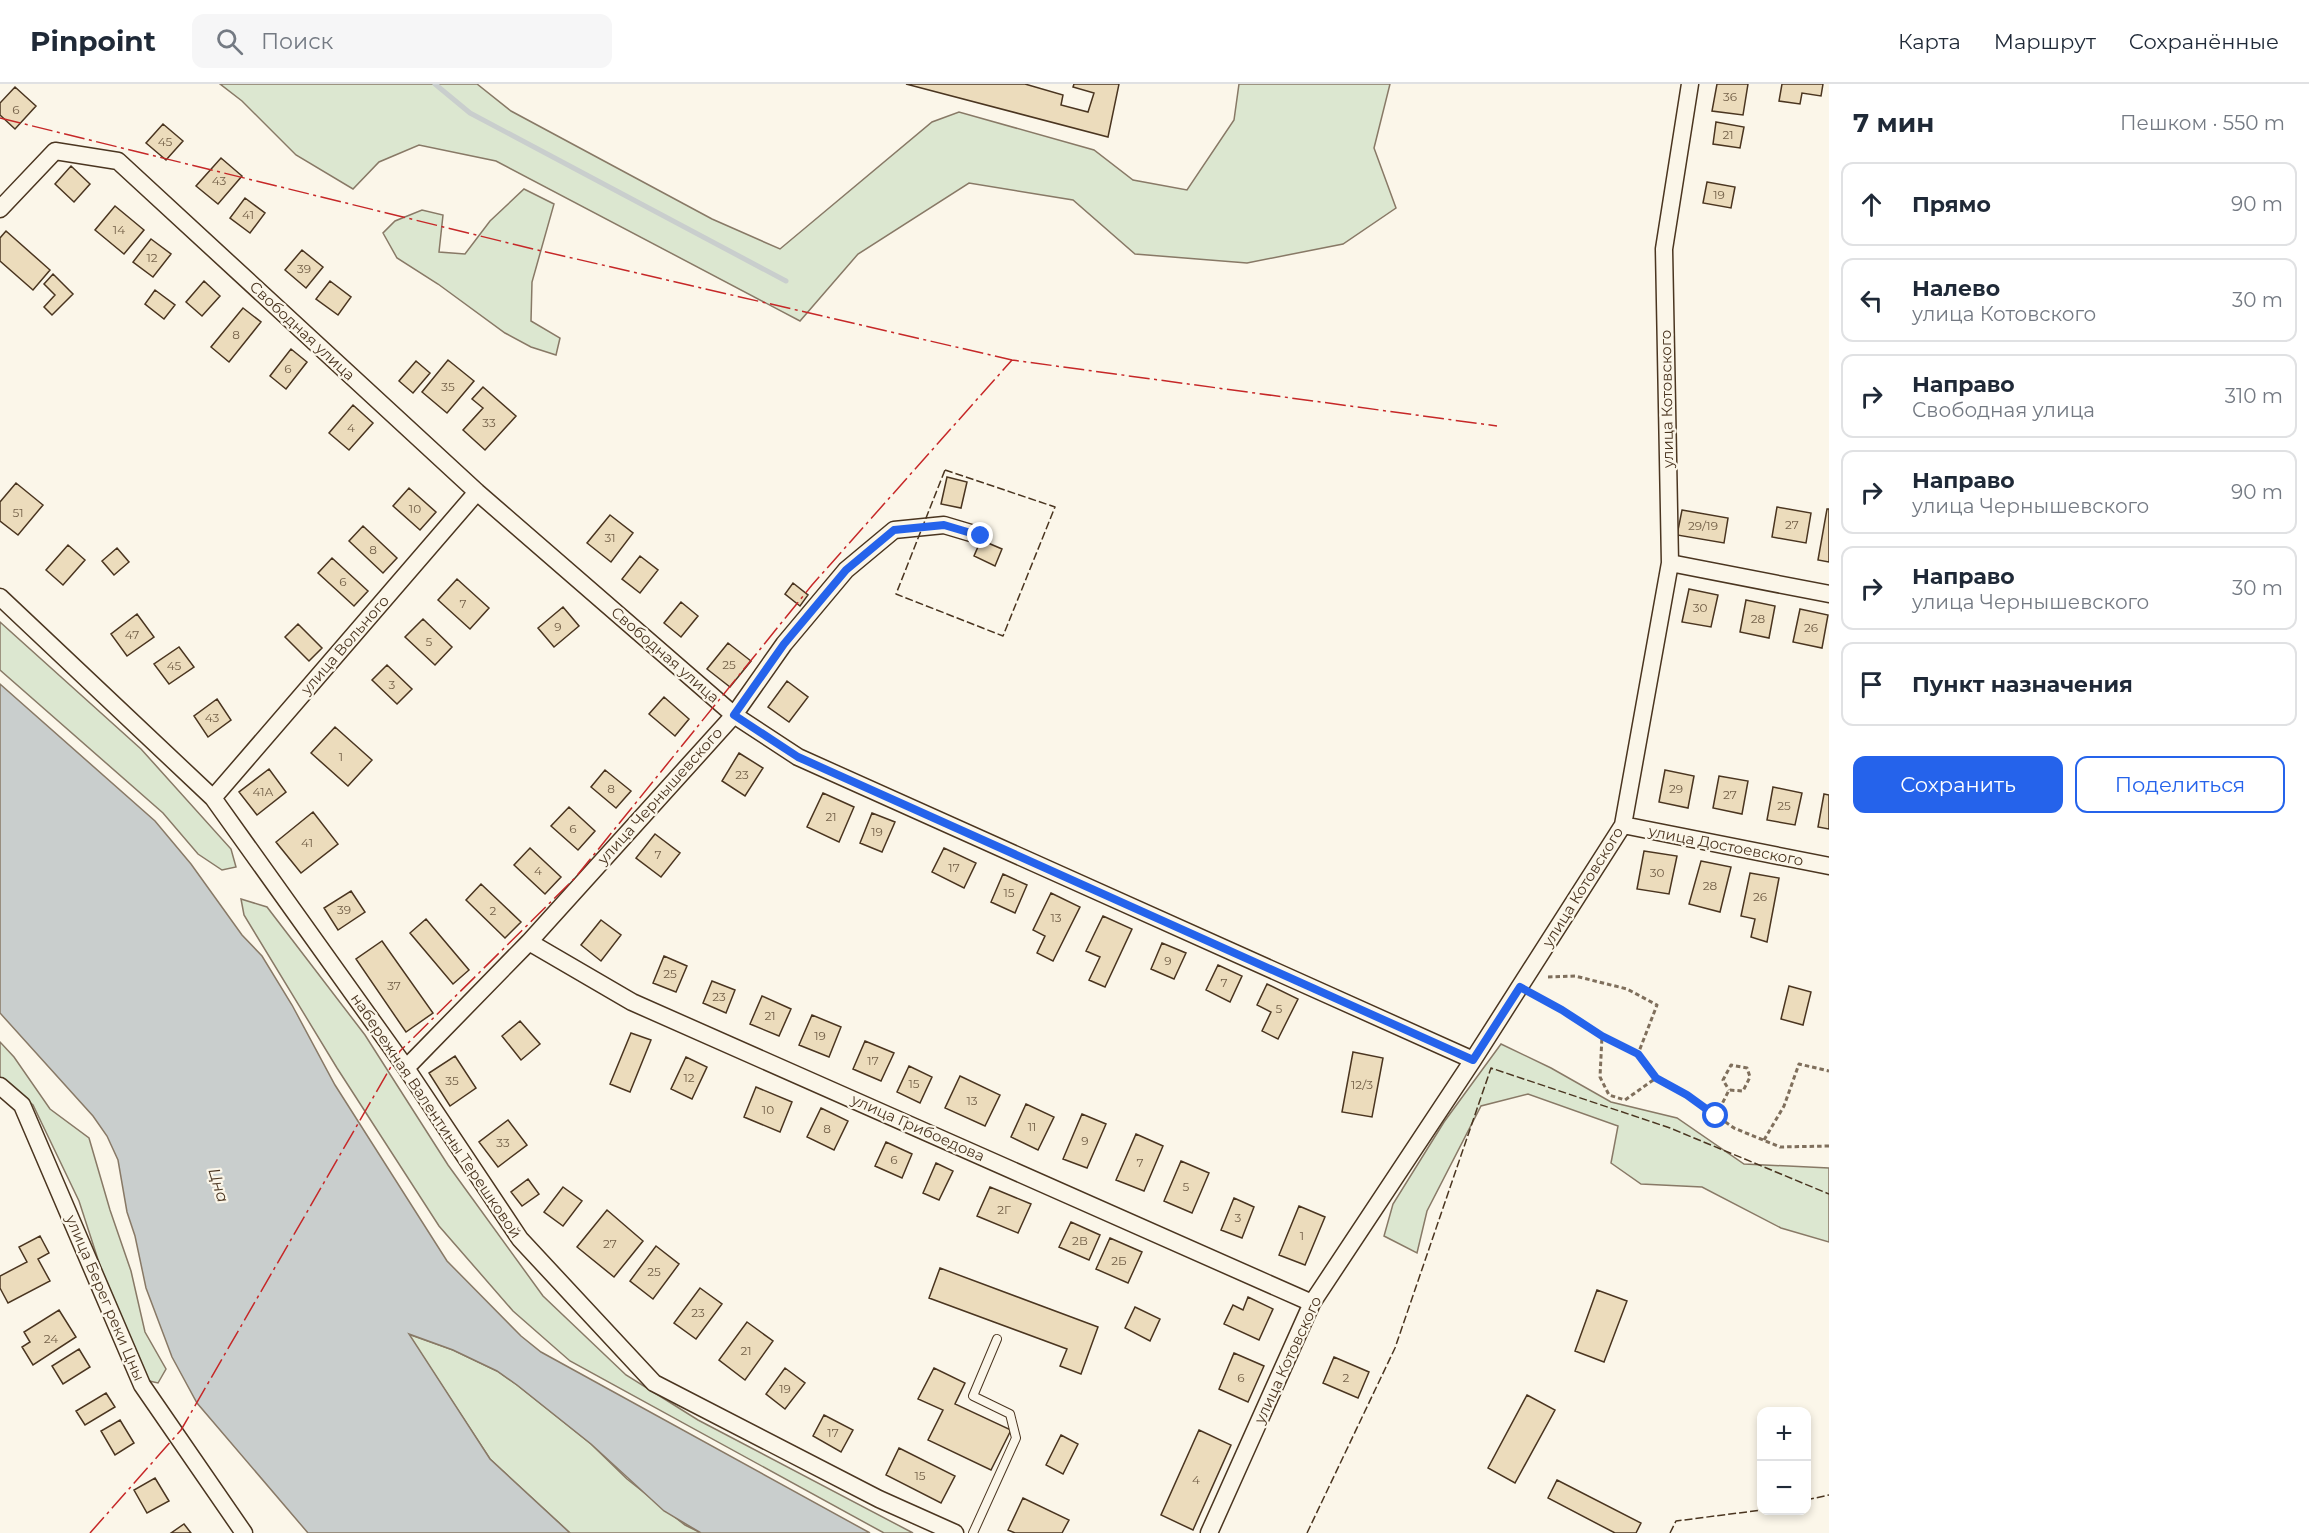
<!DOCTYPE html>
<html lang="ru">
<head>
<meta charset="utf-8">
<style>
	body { margin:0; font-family:Montserrat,sans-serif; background:#f6f6f7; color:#1f2937 }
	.controls { position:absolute; right:18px; bottom:18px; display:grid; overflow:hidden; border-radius:12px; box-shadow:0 3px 9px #0003 }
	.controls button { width:54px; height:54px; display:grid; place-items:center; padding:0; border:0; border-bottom:2px solid #e0e1e3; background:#fff; color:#1f2937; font:30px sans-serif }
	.stop { position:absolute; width:18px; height:18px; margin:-14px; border:4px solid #2563eb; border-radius:50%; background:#fff }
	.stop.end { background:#2563eb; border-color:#fff; box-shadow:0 2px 6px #0008 }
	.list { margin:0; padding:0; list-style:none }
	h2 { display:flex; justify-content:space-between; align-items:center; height:78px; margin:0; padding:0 24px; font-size:26px }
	h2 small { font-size:20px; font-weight:400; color:#747a83 }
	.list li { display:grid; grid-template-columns:39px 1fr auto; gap:18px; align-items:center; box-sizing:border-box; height:84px; margin:0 12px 12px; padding:0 12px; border:2px solid #e0e1e3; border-radius:12px }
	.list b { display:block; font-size:22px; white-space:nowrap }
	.list p { margin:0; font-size:20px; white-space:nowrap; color:#747a83 }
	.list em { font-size:20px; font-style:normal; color:#747a83 }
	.actions { display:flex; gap:12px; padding:18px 24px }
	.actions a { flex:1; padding:14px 0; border:2px solid #2563eb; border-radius:12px; text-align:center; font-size:21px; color:#2563eb }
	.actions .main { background:#2563eb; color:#fff }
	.icon { flex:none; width:33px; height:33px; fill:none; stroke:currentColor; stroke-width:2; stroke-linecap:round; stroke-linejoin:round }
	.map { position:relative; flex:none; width:1829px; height:1449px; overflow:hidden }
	header { display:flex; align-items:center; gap:36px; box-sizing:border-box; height:84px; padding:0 30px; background:#fff; border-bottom:2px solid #e0e1e3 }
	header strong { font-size:28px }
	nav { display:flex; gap:33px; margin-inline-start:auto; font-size:21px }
	.search { width:420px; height:54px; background:#f6f6f7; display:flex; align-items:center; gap:15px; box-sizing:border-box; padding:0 21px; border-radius:12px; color:#747a83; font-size:22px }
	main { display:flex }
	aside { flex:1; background:#fff }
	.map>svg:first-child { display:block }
	.green { fill:#dce7d0; stroke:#887966; stroke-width:1.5 }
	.water { fill:#c9cecd; stroke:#887966; stroke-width:1.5 }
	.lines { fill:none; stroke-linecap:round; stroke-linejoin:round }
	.stream { stroke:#c9cecd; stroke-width:5 }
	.building { fill:#ecdcbc; stroke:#4a3520; stroke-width:1.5 }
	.service-casing { stroke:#4a3520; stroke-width:10 }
	.minor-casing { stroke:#4a3520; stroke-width:19 }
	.path { stroke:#7f6f5c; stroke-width:3; stroke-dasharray:4.5 3; stroke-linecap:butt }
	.service { stroke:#fbf6e9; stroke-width:8 }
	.minor { stroke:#fbf6e9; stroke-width:16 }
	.fence { stroke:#4a3520; stroke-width:1.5; stroke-dasharray:8 3; stroke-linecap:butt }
	.power { stroke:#c62828; stroke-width:1.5; stroke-dasharray:21 4.5 3 4.5; stroke-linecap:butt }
	.route { stroke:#2563eb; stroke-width:8 }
	.labels { text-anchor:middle; stroke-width:4.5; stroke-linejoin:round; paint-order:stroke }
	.number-label { font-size:12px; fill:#725f47 }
	.street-label { font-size:15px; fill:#4a3520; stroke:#fbf6e9 }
	.water-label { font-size:16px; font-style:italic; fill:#4a3520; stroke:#fbf6e9 }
</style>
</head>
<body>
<header>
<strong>Pinpoint</strong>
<div class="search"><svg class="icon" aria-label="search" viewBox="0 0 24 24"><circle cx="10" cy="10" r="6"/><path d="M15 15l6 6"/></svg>Поиск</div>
<nav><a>Карта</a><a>Маршрут</a><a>Сохранённые</a></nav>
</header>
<main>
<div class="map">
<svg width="1829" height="1449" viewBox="0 0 1829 1449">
	<rect width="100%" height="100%" fill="#fbf6e9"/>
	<path class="green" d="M220 0H477L511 27 712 135 780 165 932 38 959 28 1094 66 1133 96 1187 106 1234 36 1239 0H1390L1374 64 1396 124 1343 160 1247 179 1135 170 1073 116 969 99 858 170 800 237 496 77 419 61 379 78 353 105 296 71 242 17Z
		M524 105 554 120 532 198 531 237 560 254 556 271 531 263 505 249 438 200 397 174 383 149 395 137 422 126 443 131 439 168 465 170 490 137Z
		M0 538 141 665 231 765 236 783 222 786 198 770 163 729 0 586Z
		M241 815 267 823 365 951 448 1081 543 1212 626 1291 698 1336 913 1449H884L570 1277 513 1227 439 1142 337 984 244 831Z
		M0 958 14 973 50 1025 89 1054 110 1126 131 1187 145 1248 166 1285 158 1299 145 1296 105 1197 79 1117 33 1021 0 993Z
		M1501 960 1551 984 1611 1018 1677 1034 1744 1080 1829 1084V1158L1781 1144 1702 1103 1641 1100 1611 1079 1618 1042 1528 1010 1481 1022 1427 1127 1417 1169 1384 1152 1393 1120 1444 1038Z
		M408 1250 453 1266 497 1287 517 1301 591 1360 627 1395 685 1441 701 1449H570L490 1375Z"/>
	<path class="water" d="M0 600 155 737 191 780 242 851 262 872 292 921 335 1001 447 1177 521 1252 541 1268 870 1449H701L664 1427 591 1360 517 1301 497 1287 453 1266 409 1250 490 1375 570 1449H308L197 1319 172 1273 146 1204 135 1152 127 1128 118 1076 107 1052 93 1032 0 929Z"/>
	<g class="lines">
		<path class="stream" d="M435 0 470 29 786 197"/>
	</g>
	<path class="building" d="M906 0H1025L1063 11 1061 21 1088 28 1094 9 1073 3 1074 0H1119L1108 53Z
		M1717 0H1748L1743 31 1712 27Z
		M1782 0H1823L1821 12 1802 9 1800 20 1779 17Z
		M15 3 36 22 15 45 0 31V19Z
		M1716 38 1744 43 1740 64 1713 60Z
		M163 40 183 57 166 76 146 59Z
		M221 74 242 92 218 120 196 102Z
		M71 82 90 100 74 118 55 100Z
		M1707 98 1735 103 1731 124 1703 119Z
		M245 114 265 129 250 149 230 134Z
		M115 122 144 146 124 170 95 146Z
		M6 147 50 186 33 206 0 177V154Z
		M151 155 171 170 153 193 133 178Z
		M302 166 323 183 306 204 285 186Z
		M53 190 73 210 52 231 44 223 55 211 44 200Z
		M204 197 220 212 202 232 186 218Z
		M330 197 351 213 338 231 316 215Z
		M155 206 175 221 164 235 145 220Z
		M243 224 261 238 229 278 211 263Z
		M291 265 307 278 286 305 270 292Z
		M448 276 474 297 447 329 422 308Z
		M416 277 430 289 413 309 399 297Z
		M483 303 516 332 485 366 463 346 483 324 472 315Z
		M353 321 373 339 349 366 329 349Z
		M947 393 967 398 961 424 941 420Z
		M16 399 43 421 18 451 0 437V418Z
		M409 404 436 428 420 446 393 422Z
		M1777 423 1811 429 1806 459 1772 453Z
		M1827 425H1829V478L1818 476Z
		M1682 426 1728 434 1724 459 1677 451Z
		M610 431 633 449 611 478 587 459Z
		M363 442 397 474 383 489 349 457Z
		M981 456 1002 465 995 482 974 472Z
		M68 461 85 476 63 501 46 486Z
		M117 464 129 478 114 491 102 477Z
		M640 472 658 486 640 509 622 495Z
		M332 474 368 507 354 522 318 489Z
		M457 495 489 524 470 545 438 516Z
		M793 499 808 511 800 522 785 510Z
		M1689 505 1718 511 1711 543 1682 538Z
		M1746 516 1775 522 1769 554 1740 548Z
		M681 518 698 532 681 553 664 539Z
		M563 523 579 542 554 563 538 544Z
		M1800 525 1828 531 1822 564 1793 558Z
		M137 530 154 553 127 572 111 550Z
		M423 535 452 563 435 581 405 553Z
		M298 540 322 564 309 577 285 553Z
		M728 559 751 577 730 603 707 585Z
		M179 563 194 583 169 600 154 580Z
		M387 581 412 605 397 620 372 596Z
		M787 597 808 613 789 638 768 623Z
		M664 613 689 635 675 652 649 630Z
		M217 615 231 636 208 653 194 632Z
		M335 643 372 676 348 702 311 669Z
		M739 669 763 684 745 712 722 697Z
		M269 685 286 708 257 731 239 708Z
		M605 686 631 707 616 724 591 703Z
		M1665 686 1694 692 1688 724 1659 718Z
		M1719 692 1748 697 1742 730 1713 724Z
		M1773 703 1802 709 1795 741 1767 736Z
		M823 709 854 723 839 758 807 743Z
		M1824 710 1829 711V745L1818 743Z
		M569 723 595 747 578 766 551 742Z
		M313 728 338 760 301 789 276 758Z
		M872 729 895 738 882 768 860 759Z
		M655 750 680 769 661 793 636 774Z
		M530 764 561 793 545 810 514 781Z
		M944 764 976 779 964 804 932 788Z
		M1644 767 1677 772 1669 810 1637 805Z
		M1701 777 1731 783 1720 828 1689 820Z
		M1750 789 1779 794 1767 858 1751 853 1755 835 1741 832Z
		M1003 790 1027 801 1015 829 991 818Z
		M481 800 521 838 505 854 466 816Z
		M351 807 365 828 338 846 324 824Z
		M1051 809 1080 823 1053 877 1037 869 1045 852 1033 846Z
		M1103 832 1132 845 1105 903 1089 896 1100 873 1086 867Z
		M426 835 469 886 453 900 410 849Z
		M601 836 621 851 601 877 581 861Z
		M382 857 433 929 406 948 356 875Z
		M1162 859 1186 869 1174 895 1151 885Z
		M664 872 687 882 676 908 653 899Z
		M1218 881 1242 892 1230 918 1206 906Z
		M712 897 735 906 726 929 703 919Z
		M1267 900 1298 915 1278 955 1262 947 1271 928 1257 921Z
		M1789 902 1811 908 1803 941 1781 935Z
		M762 912 791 925 779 952 750 940Z
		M812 931 841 943 829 973 799 961Z
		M520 937 540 960 521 976 502 952Z
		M631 949 651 956 630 1008 610 1000Z
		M865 957 894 969 881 997 853 985Z
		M1353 968 1383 974 1372 1033 1342 1028Z
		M455 972 476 1004 450 1022 429 989Z
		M686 973 707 983 692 1015 671 1005Z
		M909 982 932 993 920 1019 897 1008Z
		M960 992 1000 1011 985 1042 945 1024Z
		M756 1003 792 1018 780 1048 744 1033Z
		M1026 1020 1054 1033 1038 1066 1011 1053Z
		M821 1024 848 1037 834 1066 807 1053Z
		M1082 1030 1106 1040 1087 1084 1063 1075Z
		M508 1036 527 1061 498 1083 479 1058Z
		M1136 1050 1163 1062 1144 1107 1116 1096Z
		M886 1058 912 1070 902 1094 875 1082Z
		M1181 1077 1209 1089 1192 1129 1164 1117Z
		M936 1079 953 1087 939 1116 923 1109Z
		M528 1095 539 1110 522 1122 511 1108Z
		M563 1103 582 1117 563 1142 544 1128Z
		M990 1103 1031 1120 1018 1149 977 1132Z
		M1234 1114 1254 1123 1242 1154 1221 1146Z
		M1299 1122 1325 1133 1305 1181 1279 1171Z
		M607 1126 643 1157 614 1193 577 1163Z
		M1071 1138 1100 1151 1089 1176 1059 1163Z
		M40 1152 49 1169 38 1175 50 1197 8 1219 0 1204V1192L27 1178 19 1163Z
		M1110 1154 1142 1168 1128 1199 1096 1185Z
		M656 1162 679 1180 653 1215 630 1197Z
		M940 1184 1098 1243 1081 1290 1060 1282 1067 1265 929 1214Z
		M700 1204 722 1220 696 1255 674 1239Z
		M1597 1206 1627 1217 1604 1278 1575 1267Z
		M1248 1213 1273 1225 1259 1256 1224 1240 1233 1221 1243 1226Z
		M1135 1223 1160 1235 1150 1257 1125 1244Z
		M59 1226 76 1253 33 1281 22 1263 30 1258 24 1248Z
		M747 1238 773 1257 745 1296 719 1276Z
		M79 1265 90 1283 63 1300 52 1282Z
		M1234 1269 1264 1282 1248 1318 1219 1305Z
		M1334 1273 1369 1288 1358 1314 1323 1299Z
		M785 1284 805 1299 785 1325 766 1310Z
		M934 1284 965 1299 955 1320 1011 1346 991 1386 928 1356 943 1326 918 1315Z
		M106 1309 115 1323 85 1341 76 1327Z
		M1527 1311 1555 1326 1515 1399 1488 1384Z
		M824 1331 853 1346 841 1368 813 1352Z
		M120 1336 134 1359 115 1371 101 1347Z
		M1199 1346 1231 1361 1193 1446 1161 1431Z
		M1061 1351 1078 1360 1063 1390 1046 1381Z
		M899 1364 955 1392 941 1419 886 1391Z
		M155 1394 169 1417 147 1429 134 1406Z
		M1557 1396 1641 1439 1636 1449H1615L1548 1414Z
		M1023 1414 1069 1436 1062 1449H1015L1008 1446Z
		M184 1440 191 1449H171Z"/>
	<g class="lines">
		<g class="service-casing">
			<path id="service" d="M973 1449 1016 1354 1010 1330 973 1312 997 1255"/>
		</g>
		<g class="minor-casing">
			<path id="minor" d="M0 125 55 67 118 77 477 408 734 631 798 673 1473 976
				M1670 479 1829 510
				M0 513 213 714 406 984 520 1155 654 1299 879 1415 955 1449
				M213 714 477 408
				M1623 741 1829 782
				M529 858 632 918 1312 1219
				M406 984 529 858 734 631 784 560 846 486 894 446 944 441 981 452
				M0 1002 22 1021 142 1301 244 1449
				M1209 1449 1312 1219 1473 976 1623 741 1670 479 1664 165 1690 0"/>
		</g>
		<path class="path" d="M1548 893 1575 892 1627 905 1657 921 1638 970
			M1534 911 1602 952 1600 993 1609 1011 1625 1016 1656 994 1687 1011 1734 1044 1780 1063 1829 1062
			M1602 952 1638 970 1656 994
			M1716 1032 1729 1006 1743 1007 1750 993 1747 984 1731 981 1723 996 1729 1006
			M1764 1056 1784 1022 1799 980 1829 987"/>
		<use href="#service" class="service"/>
		<use href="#minor" class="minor"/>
		<path class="fence" d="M945 386 1055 423 1003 552 896 510Z
			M1806 1416 1829 1411
			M1307 1449 1395 1264 1491 984 1670 1044 1829 1110
			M1670 1449 1676 1437 1762 1426"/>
		<path class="power" d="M0 34 529 164 1012 276
			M90 1449 181 1346 400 967 575 794 812 501 1012 276 1497 342"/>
	</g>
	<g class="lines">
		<path class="route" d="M981 452 944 441 894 446 846 486 784 560 734 631 798 673 1473 976 1520 903 1562 926 1602 952 1638 970 1656 994 1687 1011 1716 1032"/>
	</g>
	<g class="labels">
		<g class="number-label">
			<text x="1730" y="17">36</text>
			<text x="16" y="30">6</text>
			<text x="1728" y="55">21</text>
			<text x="165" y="62">45</text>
			<text x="219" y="101">43</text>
			<text x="1719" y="115">19</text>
			<text x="248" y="135">41</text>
			<text x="119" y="150">14</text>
			<text x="152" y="178">12</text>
			<text x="304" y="189">39</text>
			<text x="236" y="255">8</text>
			<text x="288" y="289">6</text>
			<text x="448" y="307">35</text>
			<text x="489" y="343">33</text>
			<text x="351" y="348">4</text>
			<text x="415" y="429">10</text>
			<text x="18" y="433">51</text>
			<text x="1792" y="445">27</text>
			<text x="1703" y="446">29/19</text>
			<text x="610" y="458">31</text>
			<text x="373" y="470">8</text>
			<text x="343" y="502">6</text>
			<text x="463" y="524">7</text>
			<text x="1700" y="528">30</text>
			<text x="1758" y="539">28</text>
			<text x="558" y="547">9</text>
			<text x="1811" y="548">26</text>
			<text x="132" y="555">47</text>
			<text x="429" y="562">5</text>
			<text x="729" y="585">25</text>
			<text x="174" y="586">45</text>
			<text x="392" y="605">3</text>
			<text x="212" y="638">43</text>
			<text x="341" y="677">1</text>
			<text x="742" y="695">23</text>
			<text x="611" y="709">8</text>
			<text x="1676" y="709">29</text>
			<text x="263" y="712">41А</text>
			<text x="1730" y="715">27</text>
			<text x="1784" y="726">25</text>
			<text x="831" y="737">21</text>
			<text x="573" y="749">6</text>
			<text x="877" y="752">19</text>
			<text x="307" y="763">41</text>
			<text x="658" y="775">7</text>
			<text x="954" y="788">17</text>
			<text x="538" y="791">4</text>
			<text x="1657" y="793">30</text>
			<text x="1710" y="806">28</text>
			<text x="1009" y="813">15</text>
			<text x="1760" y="817">26</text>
			<text x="344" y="830">39</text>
			<text x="493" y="831">2</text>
			<text x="1056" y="838">13</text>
			<text x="1168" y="881">9</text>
			<text x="670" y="894">25</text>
			<text x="1224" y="903">7</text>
			<text x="394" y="906">37</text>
			<text x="719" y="917">23</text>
			<text x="1279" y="929">5</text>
			<text x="770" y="936">21</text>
			<text x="820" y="956">19</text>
			<text x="873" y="981">17</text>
			<text x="689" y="998">12</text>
			<text x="452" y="1001">35</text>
			<text x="914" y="1004">15</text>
			<text x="1362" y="1005">12/3</text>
			<text x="972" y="1021">13</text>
			<text x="768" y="1030">10</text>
			<text x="1032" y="1047">11</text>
			<text x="827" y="1049">8</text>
			<text x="1085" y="1061">9</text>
			<text x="503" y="1063">33</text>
			<text x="894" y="1080">6</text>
			<text x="1140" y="1083">7</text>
			<text x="1186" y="1107">5</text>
			<text x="1004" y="1130">2Г</text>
			<text x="1238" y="1138">3</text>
			<text x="1302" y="1156">1</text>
			<text x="1080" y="1161">2В</text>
			<text x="610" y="1164">27</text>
			<text x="1119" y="1181">2Б</text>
			<text x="654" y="1192">25</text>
			<text x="698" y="1233">23</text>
			<text x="51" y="1259">24</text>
			<text x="746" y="1271">21</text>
			<text x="1241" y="1298">6</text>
			<text x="1346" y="1298">2</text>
			<text x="785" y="1309">19</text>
			<text x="833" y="1353">17</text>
			<text x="920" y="1396">15</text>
			<text x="1196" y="1400">4</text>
		</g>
		<g class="street-label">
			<text transform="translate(302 247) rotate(43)" y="5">Свободная улица</text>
			<text transform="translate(1667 315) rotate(-91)" y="5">улица Котовского</text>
			<text transform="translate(345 561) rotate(-49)" y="5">улица Вольного</text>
			<text transform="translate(665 571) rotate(41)" y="5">Свободная улица</text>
			<text transform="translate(660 712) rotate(-48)" y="5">улица Чернышевского</text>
			<text transform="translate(1726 762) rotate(11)" y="5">улица Достоевского</text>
			<text transform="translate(1583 803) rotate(-58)" y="5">улица Котовского</text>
			<text transform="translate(436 1032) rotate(56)" y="5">набережная Валентины Терешковой</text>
			<text transform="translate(918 1044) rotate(24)" y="5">улица Грибоедова</text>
			<text transform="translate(105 1214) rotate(67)" y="5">улица Берег реки Цны</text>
			<text transform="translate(1288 1276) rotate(-65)" y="5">улица Котовского</text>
		</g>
		<g class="water-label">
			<text transform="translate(219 1101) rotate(73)" y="6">Цна</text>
		</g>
	</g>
</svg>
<div class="controls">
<button>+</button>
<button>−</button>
</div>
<div class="stop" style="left:1716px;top:1032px"></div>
<div class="stop end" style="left:981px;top:452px"></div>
</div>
<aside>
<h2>7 мин<small>Пешком · 550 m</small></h2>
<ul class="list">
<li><svg class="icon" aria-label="ahead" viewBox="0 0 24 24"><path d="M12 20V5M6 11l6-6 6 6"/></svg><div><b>Прямо</b></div><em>90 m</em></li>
<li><svg class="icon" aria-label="left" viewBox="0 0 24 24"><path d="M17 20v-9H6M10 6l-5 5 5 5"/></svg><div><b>Налево</b><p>улица Котовского</p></div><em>30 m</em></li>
<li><svg class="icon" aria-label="right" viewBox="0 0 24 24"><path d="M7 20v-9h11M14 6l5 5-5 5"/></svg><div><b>Направо</b><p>Свободная улица</p></div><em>310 m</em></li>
<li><svg class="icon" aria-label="right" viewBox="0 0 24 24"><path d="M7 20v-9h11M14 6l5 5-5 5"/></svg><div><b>Направо</b><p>улица Чернышевского</p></div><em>90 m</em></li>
<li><svg class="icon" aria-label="right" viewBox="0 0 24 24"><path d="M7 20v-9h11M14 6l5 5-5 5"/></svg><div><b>Направо</b><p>улица Чернышевского</p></div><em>30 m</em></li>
<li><svg class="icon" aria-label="arrive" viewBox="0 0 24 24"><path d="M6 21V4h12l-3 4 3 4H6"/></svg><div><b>Пункт назначения</b></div></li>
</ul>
<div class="actions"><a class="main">Сохранить</a><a>Поделиться</a></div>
</aside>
</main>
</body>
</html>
